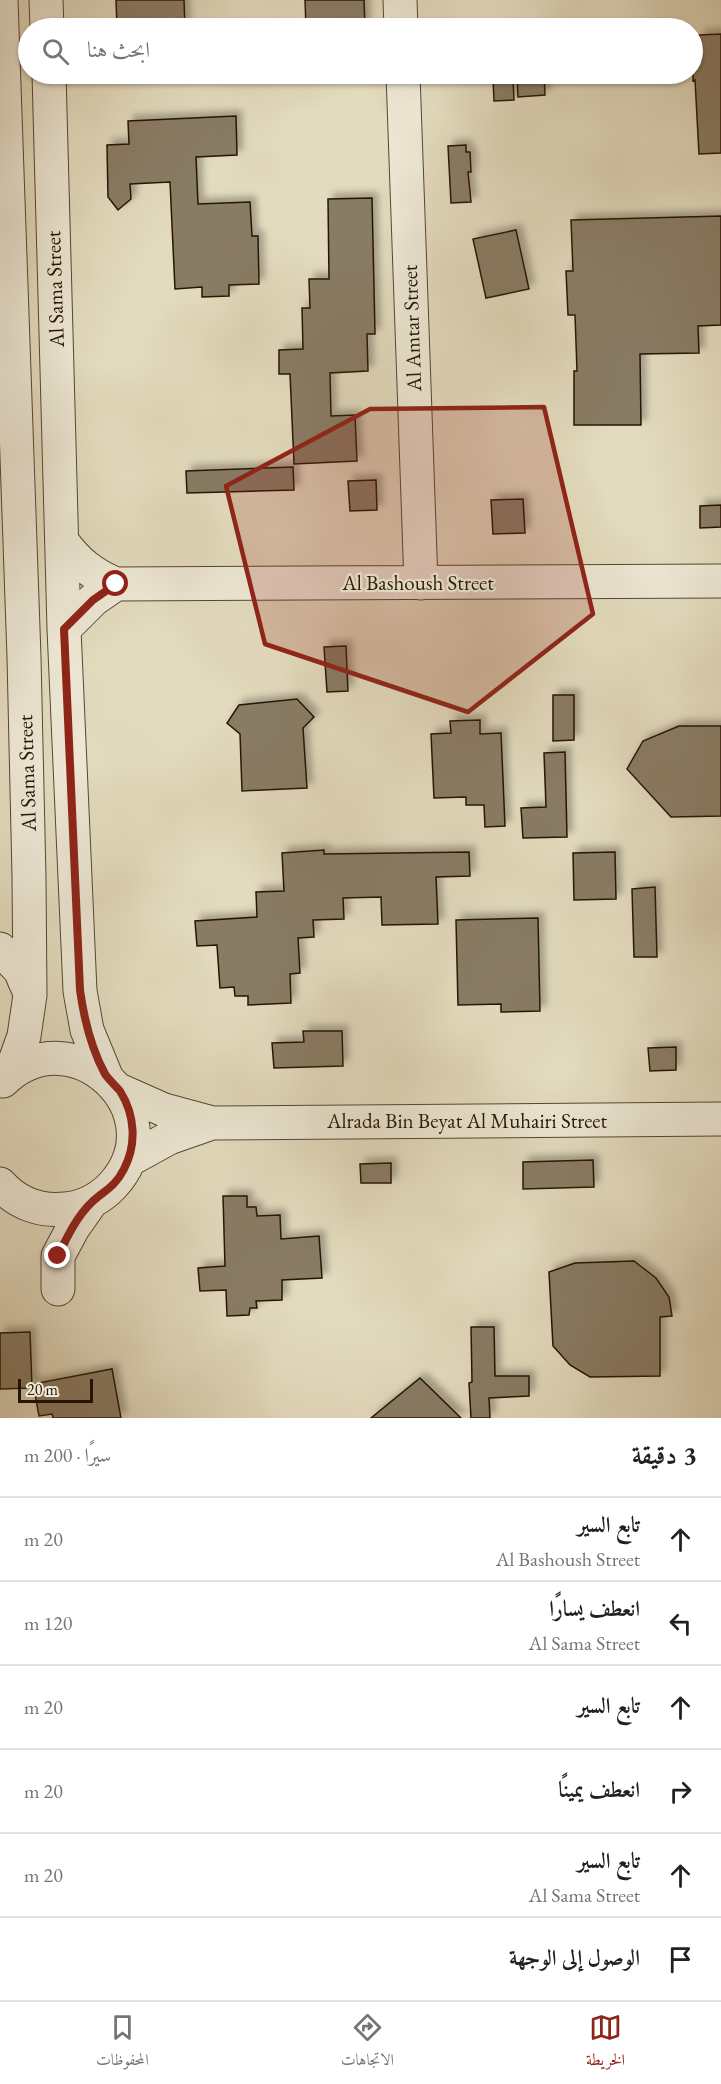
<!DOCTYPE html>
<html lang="ar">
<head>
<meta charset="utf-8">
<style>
	body { margin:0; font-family:"EB Garamond",Amiri,serif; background:#f6f6f6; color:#202124; direction:rtl }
	.scale { position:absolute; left:18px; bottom:15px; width:75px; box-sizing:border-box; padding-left:6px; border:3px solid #271504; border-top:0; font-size:16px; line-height:21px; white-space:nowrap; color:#271504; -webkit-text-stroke:4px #ede8d5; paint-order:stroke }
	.stop { position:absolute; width:18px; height:18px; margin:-14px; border:4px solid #8f2418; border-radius:50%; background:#fff }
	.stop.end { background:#8f2418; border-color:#fff; box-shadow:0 2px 6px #0008 }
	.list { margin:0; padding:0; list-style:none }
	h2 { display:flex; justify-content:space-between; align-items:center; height:78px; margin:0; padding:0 24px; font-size:26px }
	h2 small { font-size:20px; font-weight:400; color:#757577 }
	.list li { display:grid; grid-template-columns:39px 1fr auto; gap:18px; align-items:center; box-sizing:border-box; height:84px; padding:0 24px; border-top:2px solid #e0e0e0 }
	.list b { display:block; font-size:22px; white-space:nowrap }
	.list p { margin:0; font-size:20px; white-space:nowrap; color:#757577 }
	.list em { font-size:20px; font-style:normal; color:#757577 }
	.icon { flex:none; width:33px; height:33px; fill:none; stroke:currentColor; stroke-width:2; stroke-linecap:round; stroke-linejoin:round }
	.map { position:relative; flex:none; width:721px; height:1418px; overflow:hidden; direction:ltr }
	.search { position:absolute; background:#fff; box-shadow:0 2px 4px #0004; left:18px; right:18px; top:18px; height:66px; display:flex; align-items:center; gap:15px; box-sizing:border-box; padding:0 21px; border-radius:33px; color:#757577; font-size:22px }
	.sheet { height:582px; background:#fff }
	nav { display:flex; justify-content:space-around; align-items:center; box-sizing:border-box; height:84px; border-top:2px solid #e0e0e0; background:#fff; font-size:16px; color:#757577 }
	nav a { display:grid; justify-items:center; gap:3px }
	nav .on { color:#8f2418 }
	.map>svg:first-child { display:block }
	.building { fill:#897c65; stroke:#271504; stroke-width:1.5; filter:url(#shadow) }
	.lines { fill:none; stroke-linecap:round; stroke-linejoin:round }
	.minor-casing { stroke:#564632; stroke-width:35 }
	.minor { stroke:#ede8d5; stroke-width:33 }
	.route { stroke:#8f2418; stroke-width:8 }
	.marked { fill:#8f2418; fill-opacity:0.2; stroke:#8f2418; stroke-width:4.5; stroke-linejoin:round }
	.labels { text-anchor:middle; stroke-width:4.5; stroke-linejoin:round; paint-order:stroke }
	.street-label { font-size:21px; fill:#271504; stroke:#ede8d5 }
</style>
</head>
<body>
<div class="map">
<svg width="721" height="1418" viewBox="0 0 721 1418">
	<defs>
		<filter id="shadow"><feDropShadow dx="5.5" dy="-5.5" stdDeviation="3" flood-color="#0004"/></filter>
	</defs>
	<rect width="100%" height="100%" fill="#e3dbbe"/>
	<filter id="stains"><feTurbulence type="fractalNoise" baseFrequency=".00333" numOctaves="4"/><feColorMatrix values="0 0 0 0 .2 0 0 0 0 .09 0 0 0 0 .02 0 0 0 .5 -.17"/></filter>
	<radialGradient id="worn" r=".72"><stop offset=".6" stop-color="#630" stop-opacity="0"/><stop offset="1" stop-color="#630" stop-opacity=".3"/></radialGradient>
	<path class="building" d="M116 0H184L185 28H117Z
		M305 0H364L365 28H306Z
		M721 34V153L699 154 695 80 693 81V59H700L699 35Z
		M517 74H544L545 95 518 97Z
		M493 79H513L514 100 494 101Z
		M236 116 237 155 196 157 198 204 250 202 252 236H258L259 284 229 285V296L202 297V287L175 289 170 182 130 184 131 199 118 210 108 197 107 145 129 144 128 121Z
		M466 145V152H470L471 172H468L471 202 451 203 448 146Z
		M372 198 375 334H367L368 371 330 373 331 416 355 415 357 461 294 464 290 374H279V350L303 349 302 308H310L309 279H329L328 199Z
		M721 216V325L698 326 699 353 640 354 641 425H574V371H577L575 315H568L566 271H573L571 220Z
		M516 230 529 289 486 298 473 239Z
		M293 467 294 490 187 493 186 471Z
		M376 480 377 510 350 511 348 481Z
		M523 499 525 533 493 534 491 500Z
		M721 505V527L700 528V506Z
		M346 646 348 691 327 692 324 647Z
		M553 695H574V740L553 741Z
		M297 699 314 717 303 728 307 788 242 791 240 734 227 723 239 705Z
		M480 720V734L501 733 505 826 485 827 484 805H466V797L434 798 431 734 451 733 450 721Z
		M679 726H721V816L671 817 627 769 643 741Z
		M565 752 567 837 523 838 521 808 546 807 544 753Z
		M324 850V854L469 852 470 876 436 877 438 924 382 925 381 897 343 898 344 919 313 920 314 937 298 938 300 973 290 974 291 1003 248 1005V996H235L234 987 220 988 217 945 197 946 195 921 257 917 256 892 284 891 282 853Z
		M615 852 616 899 574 900 573 853Z
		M655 887 657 957H634L632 889Z
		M538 918 540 1011 501 1012V1004L458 1005 456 920Z
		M303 1031H342L343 1066 274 1068 272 1043 304 1042Z
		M676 1047V1070L650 1071 648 1048Z
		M593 1160 594 1187 523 1189V1162Z
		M391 1163V1183H361L360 1164Z
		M223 1196H247V1207H256L257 1216 280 1215 281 1239 319 1236 322 1278 282 1280V1300L256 1301 257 1308H250L249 1315 227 1316 226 1290 200 1291 198 1268 225 1266Z
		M634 1261 656 1278 669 1297 672 1316 660 1317V1376L590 1377 570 1365 553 1346 549 1272 575 1263Z
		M471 1327H494L495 1376H529V1396L489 1398 490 1418H471L469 1383 472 1382Z
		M30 1332 32 1388 0 1389V1333Z
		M112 1369 121 1418H53L52 1414 39 1416 33 1384Z
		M420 1378 461 1418H371Z"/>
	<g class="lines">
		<g class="minor-casing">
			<path id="minor" d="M1 0 24 657 29 877 30 995 24 1036 10 1075
				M46 0 47 28
				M400 0 401 28
				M49 74 64 629 80 991 87 1030 106 1076
				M403 74 421 583
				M62 541C77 562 93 575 116 584L721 581
				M64 629 93 600 116 584
				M0 949 20 970 29 991
				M119 1090 164 1110 212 1123 721 1119
				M129 1160 169 1138 212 1123
				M0 1184C17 1203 40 1212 66 1209 84 1207 101 1198 113 1185 178 1113 73 1013 3 1081
				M58 1289V1256L73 1228 92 1201"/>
		</g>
		<use href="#minor" class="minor"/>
	</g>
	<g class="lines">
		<path class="route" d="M58 1256C67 1237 77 1216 92 1202 105 1190 115 1187 124 1169 137 1144 135 1115 120 1091 115 1085 109 1080 105 1074 91 1048 84 1019 80 990L64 629 93 600 116 584"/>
	</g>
	<path class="marked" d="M544 407 593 614 468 712 265 644 226 486 370 409Z"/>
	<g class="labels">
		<g class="street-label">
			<text transform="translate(55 289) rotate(-92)" y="7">Al Sama Street</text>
			<text transform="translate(412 328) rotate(-92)" y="7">Al Amtar Street</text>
			<text x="418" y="590">Al Bashoush Street</text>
			<text transform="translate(27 773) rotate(-92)" y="7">Al Sama Street</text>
			<text x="467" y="1128">Alrada Bin Beyat Al Muhairi Street</text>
		</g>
	</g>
	<rect width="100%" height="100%" filter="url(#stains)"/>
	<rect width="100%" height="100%" fill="url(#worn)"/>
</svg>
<div class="scale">20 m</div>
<div class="stop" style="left:116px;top:584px"></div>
<div class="stop end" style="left:58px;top:1256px"></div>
<div class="search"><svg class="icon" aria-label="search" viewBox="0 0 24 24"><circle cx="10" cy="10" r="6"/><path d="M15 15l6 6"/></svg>ابحث هنا</div>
</div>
<section class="sheet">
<h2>3 دقيقة<small>سيرًا · 200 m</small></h2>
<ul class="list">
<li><svg class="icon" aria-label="ahead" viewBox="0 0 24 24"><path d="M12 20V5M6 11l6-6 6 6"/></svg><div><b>تابع السير</b><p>Al Bashoush Street</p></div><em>20 m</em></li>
<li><svg class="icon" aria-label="left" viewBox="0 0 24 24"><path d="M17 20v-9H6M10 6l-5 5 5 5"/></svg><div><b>انعطف يسارًا</b><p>Al Sama Street</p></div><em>120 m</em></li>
<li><svg class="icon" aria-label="ahead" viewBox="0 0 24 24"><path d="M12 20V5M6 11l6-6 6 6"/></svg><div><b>تابع السير</b></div><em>20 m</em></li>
<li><svg class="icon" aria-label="right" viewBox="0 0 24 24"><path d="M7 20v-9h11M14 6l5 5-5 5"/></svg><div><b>انعطف يمينًا</b></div><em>20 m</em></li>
<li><svg class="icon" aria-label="ahead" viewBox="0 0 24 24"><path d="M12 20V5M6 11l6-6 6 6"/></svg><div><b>تابع السير</b><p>Al Sama Street</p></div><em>20 m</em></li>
<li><svg class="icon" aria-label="arrive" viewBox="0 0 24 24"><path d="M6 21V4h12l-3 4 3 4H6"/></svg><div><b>الوصول إلى الوجهة</b></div></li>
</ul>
</section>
<nav>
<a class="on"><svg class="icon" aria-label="map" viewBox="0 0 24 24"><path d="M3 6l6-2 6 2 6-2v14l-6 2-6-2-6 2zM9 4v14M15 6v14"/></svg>الخريطة</a>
<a><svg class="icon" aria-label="directions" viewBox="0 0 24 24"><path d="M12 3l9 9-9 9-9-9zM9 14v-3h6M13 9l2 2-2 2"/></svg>الاتجاهات</a>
<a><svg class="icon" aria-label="saved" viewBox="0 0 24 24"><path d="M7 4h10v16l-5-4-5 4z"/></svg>المحفوظات</a>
</nav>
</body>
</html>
